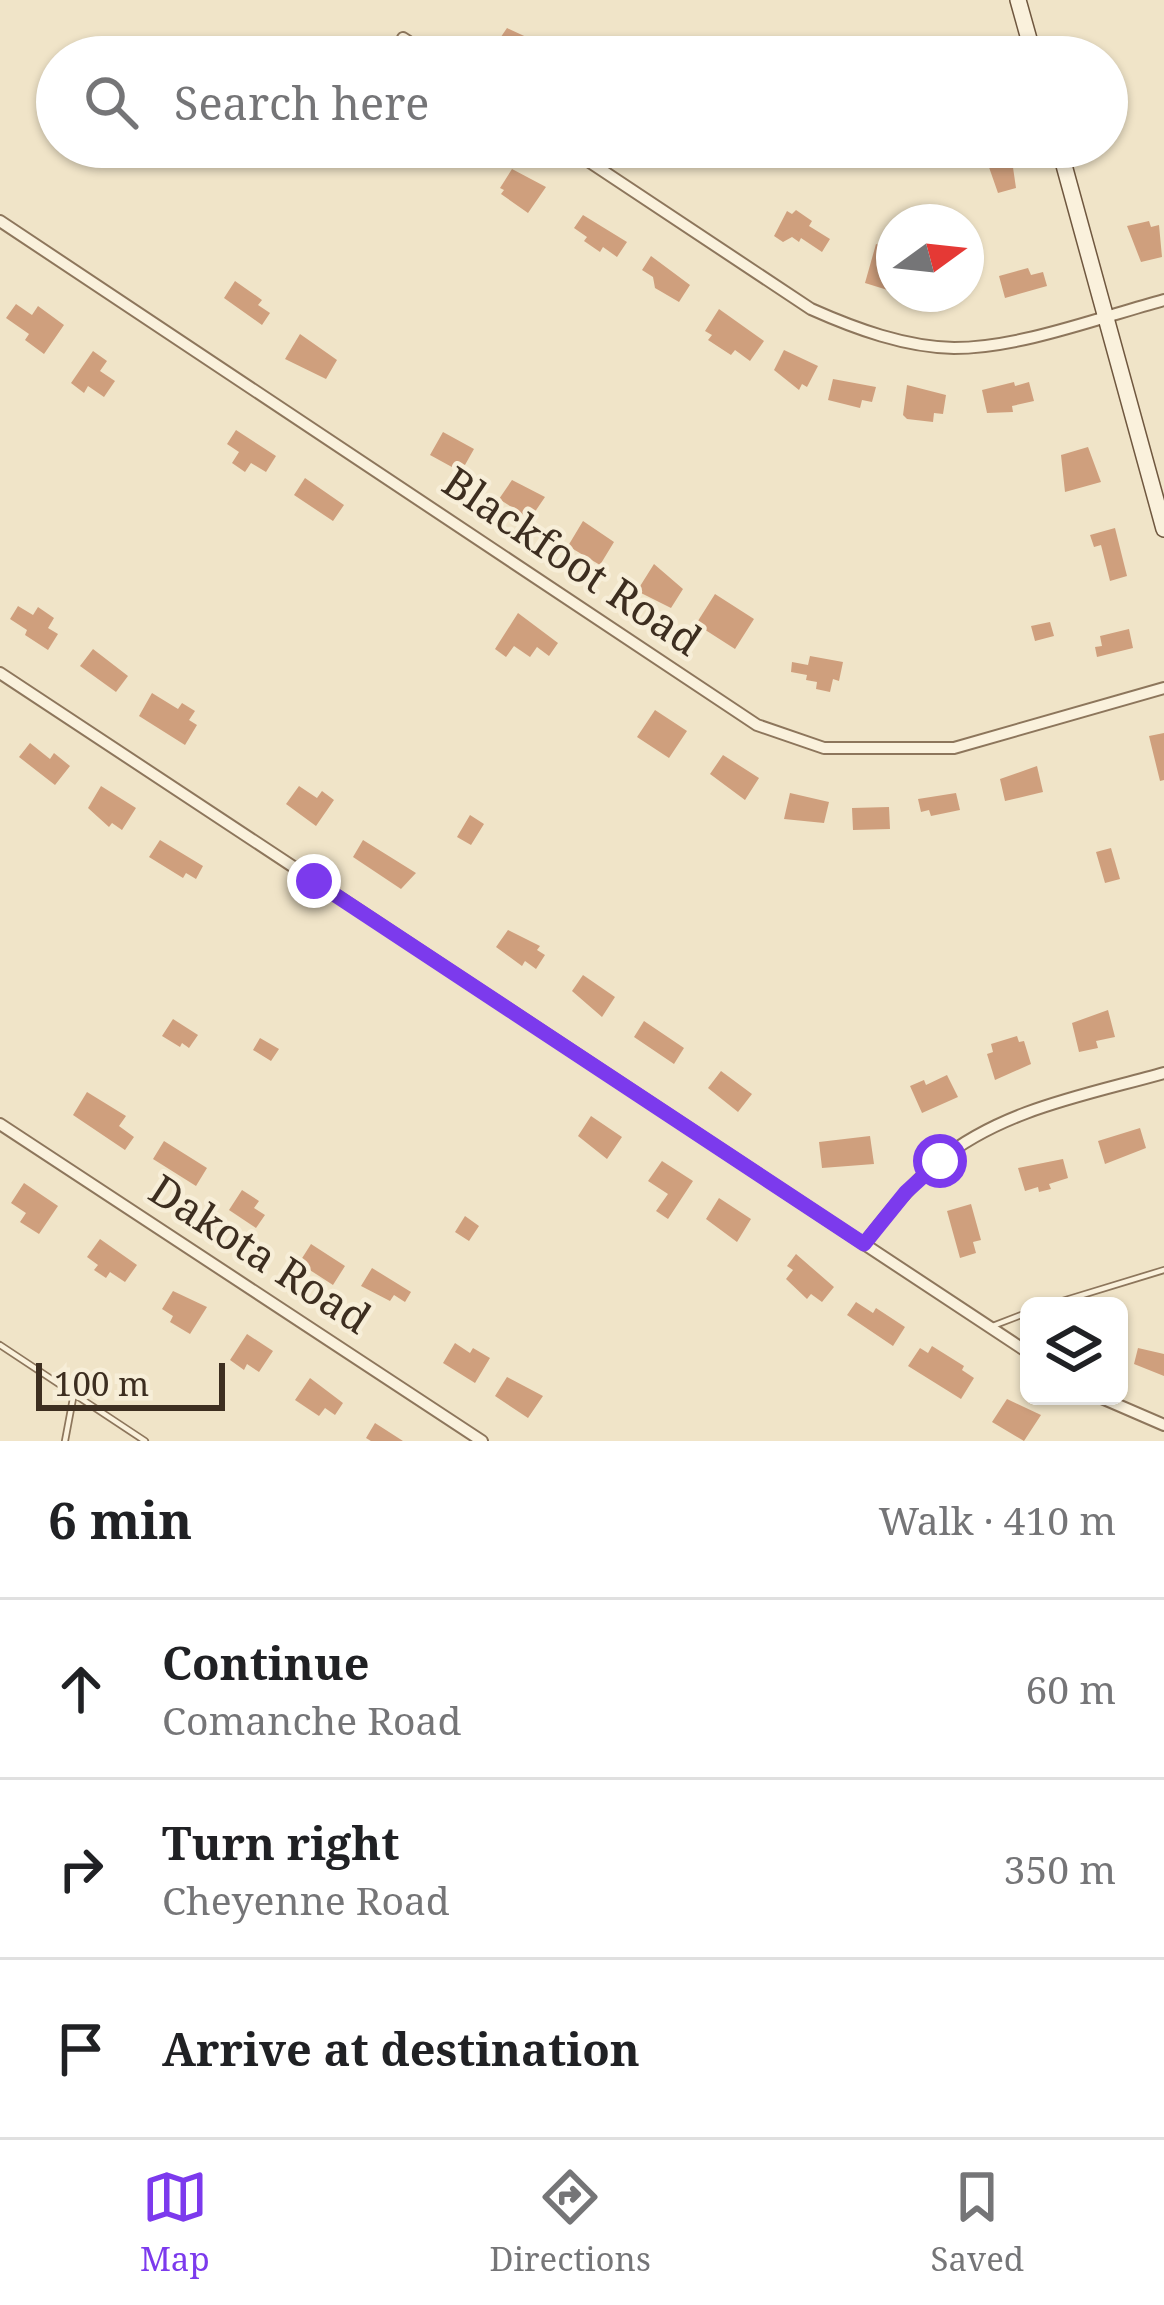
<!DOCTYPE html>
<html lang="en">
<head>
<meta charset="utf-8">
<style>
	body { margin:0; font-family:"Noto Serif",serif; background:#f6f6f6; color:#202124 }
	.controls { position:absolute; right:36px; bottom:36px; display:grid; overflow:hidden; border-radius:18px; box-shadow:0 3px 9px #0004 }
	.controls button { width:108px; height:108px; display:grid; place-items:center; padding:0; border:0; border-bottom:3px solid #e0e0e0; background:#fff; color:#202124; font:60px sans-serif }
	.compass { position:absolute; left:876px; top:204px; width:108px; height:108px; border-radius:50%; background:#fff; box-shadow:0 3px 9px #0004; rotate:75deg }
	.scale { position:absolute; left:36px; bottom:30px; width:189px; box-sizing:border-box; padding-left:12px; border:6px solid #3d2e20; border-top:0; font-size:33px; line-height:42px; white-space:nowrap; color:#3d2e20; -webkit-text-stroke:9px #f7eed8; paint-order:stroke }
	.stop { position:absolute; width:36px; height:36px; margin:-27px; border:9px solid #7c3aed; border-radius:50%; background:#fff }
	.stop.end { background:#7c3aed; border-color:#fff; box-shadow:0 3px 12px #0008 }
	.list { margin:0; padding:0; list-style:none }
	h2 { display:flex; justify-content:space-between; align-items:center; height:156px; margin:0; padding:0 48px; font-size:51px }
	h2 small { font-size:39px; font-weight:400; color:#757577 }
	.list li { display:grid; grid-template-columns:78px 1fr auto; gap:36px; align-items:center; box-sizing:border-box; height:180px; padding:0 48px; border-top:3px solid #e0e0e0 }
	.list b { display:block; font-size:45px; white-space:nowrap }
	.list p { margin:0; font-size:39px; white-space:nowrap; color:#757577 }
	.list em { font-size:39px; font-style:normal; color:#757577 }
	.icon { flex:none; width:66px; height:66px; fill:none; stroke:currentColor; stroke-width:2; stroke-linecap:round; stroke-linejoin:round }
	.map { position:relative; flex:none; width:1164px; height:1441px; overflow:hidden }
	.search { position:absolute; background:#fff; box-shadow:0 3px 9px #0004; left:36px; right:36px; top:36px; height:132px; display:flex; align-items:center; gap:30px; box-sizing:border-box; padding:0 42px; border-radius:66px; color:#757577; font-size:45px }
	.sheet { height:696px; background:#fff }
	nav { display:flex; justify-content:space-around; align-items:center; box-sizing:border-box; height:168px; border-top:3px solid #e0e0e0; background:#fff; font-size:33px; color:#757577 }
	nav a { display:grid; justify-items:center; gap:6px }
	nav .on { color:#7c3aed }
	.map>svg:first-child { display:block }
	.building { fill:#cf9f7d }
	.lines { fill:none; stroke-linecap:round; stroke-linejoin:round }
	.service-casing { stroke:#8d765c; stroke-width:8 }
	.minor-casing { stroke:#8d765c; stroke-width:14 }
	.secondary-casing { stroke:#6f573f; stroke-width:18 }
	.service { stroke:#faf1dc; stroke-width:4.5 }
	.minor { stroke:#faf1dc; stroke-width:10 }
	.secondary { stroke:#faf1dc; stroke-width:15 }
	.route { stroke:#7c3aed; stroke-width:15 }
	.labels { text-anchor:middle; stroke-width:9; stroke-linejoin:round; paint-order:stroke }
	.street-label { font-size:42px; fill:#3d2e20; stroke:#f7eed8 }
</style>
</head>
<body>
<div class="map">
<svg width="1164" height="1441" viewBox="0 0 1164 1441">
	<rect width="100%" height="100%" fill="#f0e4c8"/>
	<path class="building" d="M507 28 535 41 532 46 548 57H502L492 50Z
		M1010 147 1016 188 998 193 984 153Z
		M512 169 546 187 528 213 501 194 504 190 500 188Z
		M796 210 812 221 809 226 830 239 822 252 801 238 799 242 792 237 783 242 774 236 787 211 792 214Z
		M583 215 627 242 617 257 603 247 600 252 584 241 587 237 574 228Z
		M1149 221 1151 227 1159 225 1162 257 1141 262 1127 226Z
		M876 244 894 250V292L865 283Z
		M651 256 690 285 679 302 655 288 653 277 642 270Z
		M1028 268 1031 275 1043 272 1047 286 1005 298 999 276Z
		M235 281 262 300 258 305 270 313 262 325 224 298Z
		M16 304 32 315 38 306 64 325 44 354 25 340 29 334 6 318Z
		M719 309 764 341 750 361 735 350 731 355 708 340 712 335 705 331Z
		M300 334 337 360 326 379 285 359Z
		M784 350 818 366 807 387 802 384 799 390 774 370Z
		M93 351 107 361 100 371 115 381 104 397 88 386 84 393 71 383Z
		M833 379 876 387 872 402 862 400 860 408 828 400Z
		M1014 382 1015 386 1029 382 1034 401 1012 406 1013 412 987 413 982 390Z
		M907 385 946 395 943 414 934 413 933 422 907 419 903 415Z
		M236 430 276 456 266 472 251 463 245 472 232 463 239 452 227 444Z
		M443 432 474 449 461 472 430 455Z
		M1088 447 1101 482 1065 492 1061 455Z
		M305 478 344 505 333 521 294 495Z
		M512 480 545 497 530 519 499 499Z
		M583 521 614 542 600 565 568 546Z
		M1115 528 1127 576 1110 581 1101 545 1094 547 1090 535Z
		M654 564 683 589 671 608 637 591Z
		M715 594 754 619 735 649 696 624Z
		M18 606 33 615 38 607 54 618 48 628 58 634 48 650 25 635 27 630 10 619Z
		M518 613 558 643 549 656 537 647 530 657 514 646 506 657 495 649Z
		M1050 622 1054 636 1035 641 1031 626Z
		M1129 629 1133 648 1097 657 1095 647 1102 646 1100 636Z
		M93 649 128 676 116 692 80 666Z
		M810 656 843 662 839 681 833 679 830 692 816 689 817 682 806 680 807 675 791 672 792 662 808 665Z
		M152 693 178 709 182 703 195 711 189 720 197 725 185 745 139 716Z
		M655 710 687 731 669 758 637 737Z
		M1164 733V780L1160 781 1149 736Z
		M30 743 50 759 54 753 70 766 55 785 19 757Z
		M723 755 759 778 745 800 710 774Z
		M1037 766 1043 792 1005 801 1000 779Z
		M101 786 136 808 122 830 112 823 109 827 88 808Z
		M299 786 317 798 322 791 334 800 316 826 286 804Z
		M790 793 829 802 824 823 784 819Z
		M956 793 960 810 931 816 929 810 921 812 918 799Z
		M889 807 890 829 853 830 852 808Z
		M470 815 484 824 471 845 457 837Z
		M160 840 203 866 196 879 186 873 183 878 149 857Z
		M363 840 416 873 401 889 353 857Z
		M1111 848 1120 879 1105 883 1096 852Z
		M508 930 540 946 537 950 545 955 536 969 525 961 522 966 496 947Z
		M583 975 615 997 602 1017 572 991Z
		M1108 1010 1115 1037 1096 1041 1098 1048 1079 1052 1072 1023Z
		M173 1019 198 1035 189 1048 182 1043 180 1047 162 1036Z
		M644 1021 684 1048 674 1064 634 1037Z
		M1017 1036 1019 1042 1024 1041 1031 1064 995 1080 987 1054 993 1052 991 1044Z
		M260 1038 279 1049 271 1061 253 1050Z
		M721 1071 752 1094 738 1112 708 1088Z
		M947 1075 958 1097 922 1113 910 1086 924 1080 926 1085Z
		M87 1092 126 1116 119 1126 134 1137 125 1150 73 1115Z
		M591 1116 622 1137 607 1159 578 1136Z
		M1140 1128 1146 1148 1105 1164 1098 1141Z
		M870 1136 874 1164 822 1168 819 1142Z
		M164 1141 207 1168 196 1186 153 1159Z
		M1063 1159 1068 1178 1049 1184 1051 1189 1039 1192 1038 1187 1025 1191 1018 1168Z
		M662 1161 693 1181 668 1219 656 1211 668 1194 648 1181Z
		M24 1183 58 1206 39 1234 20 1222 26 1213 11 1203Z
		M242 1190 259 1201 254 1208 265 1215 256 1228 229 1210Z
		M719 1198 751 1219 737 1242 706 1219Z
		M971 1204 981 1240 973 1242 976 1253 960 1258 947 1211Z
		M465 1216 479 1226 469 1241 455 1232Z
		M100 1239 137 1265 125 1282 110 1272 106 1278 94 1270 98 1265 87 1257Z
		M311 1244 345 1266 333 1285 299 1263Z
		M796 1254 834 1287 822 1302 811 1294 807 1299 786 1279 793 1270 787 1266Z
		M372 1268 411 1292 405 1302 394 1295 390 1301 361 1286Z
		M173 1291 207 1307 190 1334 170 1322 173 1316 162 1309Z
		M856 1302 873 1313 876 1308 905 1327 893 1346 847 1315Z
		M247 1334 273 1351 259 1372 247 1364 244 1370 230 1360Z
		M455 1343 470 1353 473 1348 490 1358 475 1383 443 1363Z
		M932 1346 964 1366 962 1370 974 1378 961 1399 908 1366 920 1348 928 1353Z
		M1138 1348 1164 1354V1376L1134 1364Z
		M507 1377 543 1396 528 1418 495 1396Z
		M310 1378 343 1403 335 1415 325 1408 319 1416 295 1400Z
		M1007 1399 1041 1415 1024 1441 992 1422Z
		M375 1423 403 1441H371L366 1438Z"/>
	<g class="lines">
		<g class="service-casing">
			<path id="service" d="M1046 1306 1164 1270
				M990 1327 1029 1312
				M0 1345 145 1441
				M65 1441 74 1393"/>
		</g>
		<g class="minor-casing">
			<path id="minor" d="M403 38 432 57
				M567 147 811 309C856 329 905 347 954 348 1020 348 1101 317 1164 300
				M0 221 757 725 824 748H954L1164 688
				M0 673 1029 1353
				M0 1124 482 1441
				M864 1244C887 1215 910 1185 939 1161 1003 1109 1086 1095 1164 1073
				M1097 1396 1164 1425"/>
		</g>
		<g class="secondary-casing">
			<path id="secondary" d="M1018 0 1034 57
				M1059 147 1164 529"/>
		</g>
		<use href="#service" class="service"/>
		<use href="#minor" class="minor"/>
		<use href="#secondary" class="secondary"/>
	</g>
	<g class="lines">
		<path class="route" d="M314 881 864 1244 906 1192 940 1161"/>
	</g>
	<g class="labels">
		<g class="street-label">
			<text transform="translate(572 561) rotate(34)" y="15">Blackfoot Road</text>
			<text transform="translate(260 1254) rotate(33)" y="15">Dakota Road</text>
		</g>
	</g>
</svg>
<div class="controls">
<button><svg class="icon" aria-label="layers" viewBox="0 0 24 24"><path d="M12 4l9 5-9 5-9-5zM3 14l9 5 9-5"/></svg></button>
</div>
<svg class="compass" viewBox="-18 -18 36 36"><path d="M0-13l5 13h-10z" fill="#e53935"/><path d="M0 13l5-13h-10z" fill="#757577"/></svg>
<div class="scale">100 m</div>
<div class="stop" style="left:940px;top:1161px"></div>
<div class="stop end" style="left:314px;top:881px"></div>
<div class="search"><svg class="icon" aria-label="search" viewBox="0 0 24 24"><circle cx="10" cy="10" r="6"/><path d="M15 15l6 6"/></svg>Search here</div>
</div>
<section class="sheet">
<h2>6 min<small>Walk · 410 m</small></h2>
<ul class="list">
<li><svg class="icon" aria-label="ahead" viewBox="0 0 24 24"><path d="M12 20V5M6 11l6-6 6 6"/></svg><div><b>Continue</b><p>Comanche Road</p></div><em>60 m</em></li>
<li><svg class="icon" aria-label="right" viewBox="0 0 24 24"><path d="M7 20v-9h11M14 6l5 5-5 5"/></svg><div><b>Turn right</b><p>Cheyenne Road</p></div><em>350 m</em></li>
<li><svg class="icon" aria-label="arrive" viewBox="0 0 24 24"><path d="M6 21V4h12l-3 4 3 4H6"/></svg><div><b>Arrive at destination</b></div></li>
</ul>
</section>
<nav>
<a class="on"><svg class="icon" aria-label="map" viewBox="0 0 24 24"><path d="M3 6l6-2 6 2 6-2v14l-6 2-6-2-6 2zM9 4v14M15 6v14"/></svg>Map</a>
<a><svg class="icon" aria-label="directions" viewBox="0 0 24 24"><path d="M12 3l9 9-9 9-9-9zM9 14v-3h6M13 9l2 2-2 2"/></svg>Directions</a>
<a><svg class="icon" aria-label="saved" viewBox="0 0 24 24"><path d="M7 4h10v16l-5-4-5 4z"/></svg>Saved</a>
</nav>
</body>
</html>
